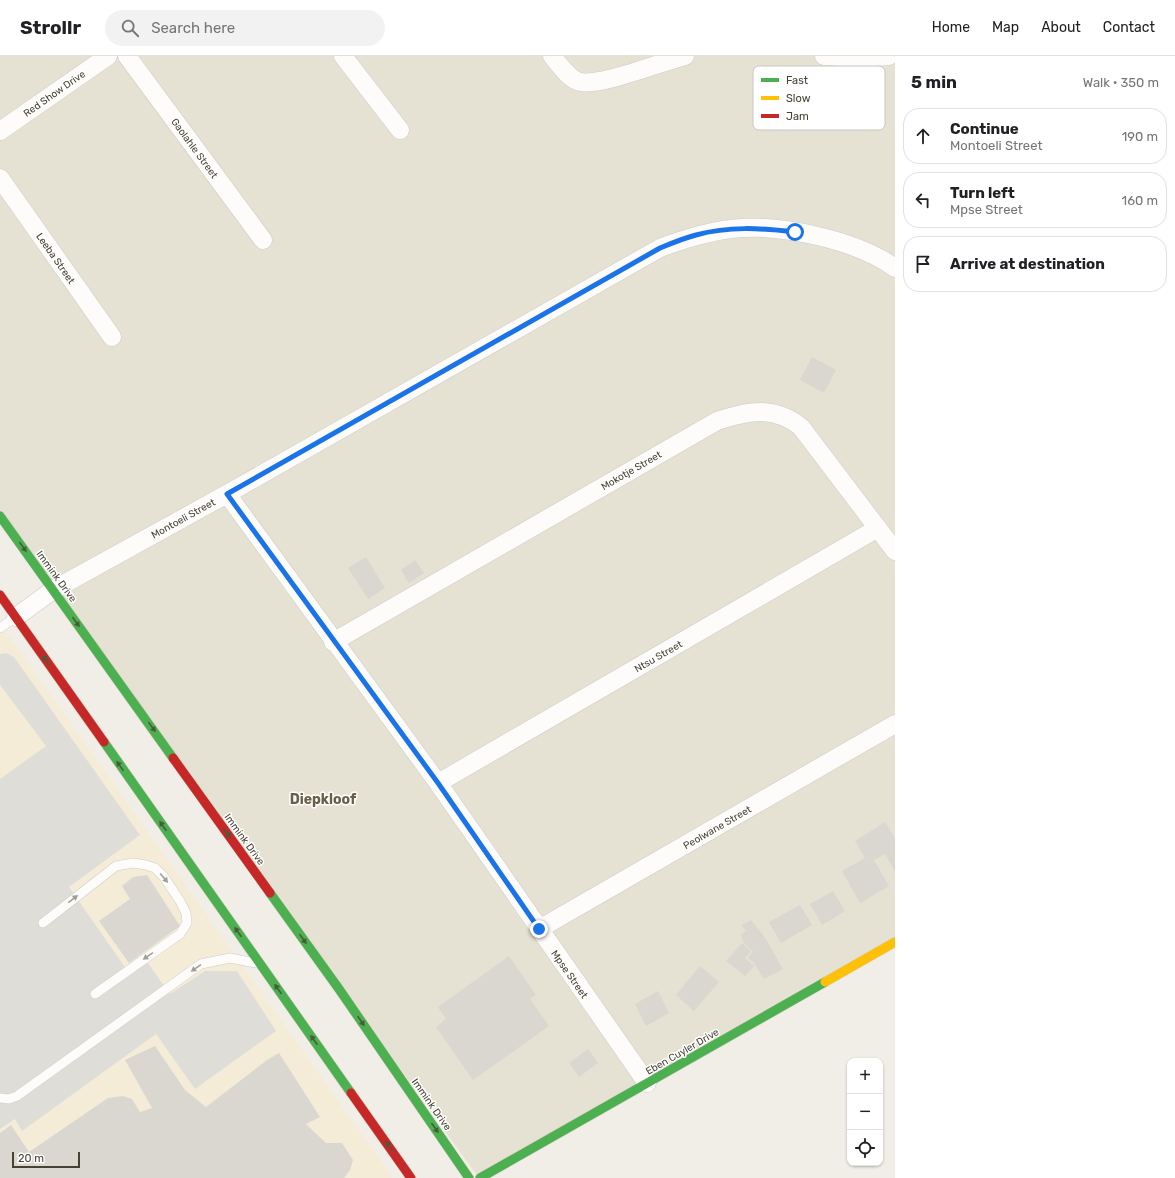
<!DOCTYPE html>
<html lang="en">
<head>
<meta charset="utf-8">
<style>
	body { margin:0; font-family:Rubik,sans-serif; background:#f2f2f2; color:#202124 }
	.controls { position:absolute; right:12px; bottom:12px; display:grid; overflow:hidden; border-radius:8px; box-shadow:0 1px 3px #0004 }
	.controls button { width:36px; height:36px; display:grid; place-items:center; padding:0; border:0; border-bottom:1px solid #e0e0e0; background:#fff; color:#202124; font:20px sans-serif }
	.scale { position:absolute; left:12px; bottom:10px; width:68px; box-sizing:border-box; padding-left:4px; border:2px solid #464133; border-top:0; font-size:11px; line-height:14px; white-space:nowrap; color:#464133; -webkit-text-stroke:3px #fff; paint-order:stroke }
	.stop { position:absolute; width:12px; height:12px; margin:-9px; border:3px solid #1a73e8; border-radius:50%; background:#fff }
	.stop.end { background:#1a73e8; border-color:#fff; box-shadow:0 1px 4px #0008 }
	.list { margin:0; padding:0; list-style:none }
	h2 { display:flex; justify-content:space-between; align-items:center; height:52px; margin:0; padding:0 16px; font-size:17px }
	h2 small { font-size:13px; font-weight:400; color:#757577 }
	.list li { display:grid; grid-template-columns:26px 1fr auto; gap:12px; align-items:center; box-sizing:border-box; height:56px; margin:0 8px 8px; padding:0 8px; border:1px solid #e0e0e0; border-radius:16px }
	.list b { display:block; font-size:15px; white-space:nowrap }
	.list p { margin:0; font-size:13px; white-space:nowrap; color:#757577 }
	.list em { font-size:13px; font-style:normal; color:#757577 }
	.icon { flex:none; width:22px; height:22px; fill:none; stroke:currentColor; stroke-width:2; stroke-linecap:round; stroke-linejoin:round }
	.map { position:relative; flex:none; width:895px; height:1122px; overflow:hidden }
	header { display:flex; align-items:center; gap:24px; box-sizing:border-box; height:56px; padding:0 20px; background:#fff; border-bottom:1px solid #e0e0e0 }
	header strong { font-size:19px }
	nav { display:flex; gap:22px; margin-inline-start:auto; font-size:14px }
	.search { width:280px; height:36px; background:#f2f2f2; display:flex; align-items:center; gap:10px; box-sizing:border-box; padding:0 14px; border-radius:22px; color:#757577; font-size:15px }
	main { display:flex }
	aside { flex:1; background:#fff }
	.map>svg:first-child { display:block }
	.residential { fill:#e5e1d3 }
	.commercial { fill:#f5ecd8 }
	.parking { fill:#dfddd7 }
	.building { fill:#d9d7cf }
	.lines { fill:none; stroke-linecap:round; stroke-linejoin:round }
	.lane-casing { stroke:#ceccc5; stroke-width:10 }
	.street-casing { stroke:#ceccc5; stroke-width:19 }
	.fast-casing { stroke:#d0ccbd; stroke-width:10 }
	.slow-casing { stroke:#d0ccbd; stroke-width:10 }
	.jam-casing { stroke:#d0ccbd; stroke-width:10 }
	.lane { stroke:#fdfcfb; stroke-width:9 }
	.street { stroke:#fdfcfb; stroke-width:18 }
	.fast { stroke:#4caf50; stroke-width:9 }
	.slow { stroke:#ffc107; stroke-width:9 }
	.jam { stroke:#c62828; stroke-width:9 }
	.oneway { fill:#485c3a }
	.oneway2 { fill:#a29e97 }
	.route { stroke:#1a73e8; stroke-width:5 }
	.labels { text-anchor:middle; stroke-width:3; stroke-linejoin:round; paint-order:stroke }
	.street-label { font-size:10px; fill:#464133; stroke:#fff }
	.district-label { font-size:14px; font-weight:bold; fill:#6a6049; stroke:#fff }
	.key { fill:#fff; stroke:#c8c6c2; stroke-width:1 }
	.key-label { font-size:11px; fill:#464133 }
</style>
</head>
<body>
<header>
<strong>Strollr</strong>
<div class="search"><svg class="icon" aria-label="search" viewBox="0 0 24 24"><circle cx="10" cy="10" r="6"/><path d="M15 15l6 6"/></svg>Search here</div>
<nav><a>Home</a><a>Map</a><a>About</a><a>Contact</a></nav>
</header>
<main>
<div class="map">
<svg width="895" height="1122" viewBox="0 0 895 1122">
	<rect width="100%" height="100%" fill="#f0eee7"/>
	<path class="residential" d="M0 0H895V884L479 1122 0 461Z"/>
	<path class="commercial" d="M0 567 393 1122H0Z"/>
	<path class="parking" d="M6 597 14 601 140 779 69 831 129 917 147 906 170 938 205 915H237L276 975 195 1033 156 978 22 1075 15 1063 0 1073V723L46 690 0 629V598Z"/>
	<path class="building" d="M812 301 836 314 824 337 800 324Z
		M366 501 385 532 368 543 348 512Z
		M415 504 424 517 409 527 401 514Z
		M885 766 895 782V815L885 798 874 804 889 830 860 847 842 815 865 802 855 785Z
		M147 819 180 870 129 907 99 865 130 843 122 830 133 821Z
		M833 835 845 855 822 869 810 848Z
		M800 849 812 869 781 887 769 866Z
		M751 864 766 883 783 913 764 923 754 907 748 902 753 895 744 887 741 879 746 875 742 869Z
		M742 887 751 895 745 902 754 910 745 920 726 905Z
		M509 900 536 939 530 943 549 970 473 1024 436 971 446 963 438 951Z
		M700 910 719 926 694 955 676 939Z
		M658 935 669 957 646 970 635 948Z
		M155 990 185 1034 206 1051 267 1004 279 997 320 1061 306 1068 326 1087H342L353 1104 350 1114 344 1122H0V1077L11 1069 29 1096 108 1042 123 1040 132 1043 140 1056 152 1052 125 1004Z
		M588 993 598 1007 579 1021 569 1007Z"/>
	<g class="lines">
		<g class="lane-casing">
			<path id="lane" d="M0 572 16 561
				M43 867 116 810 133 807 146 809 155 812 164 821 180 845 186 857 187 867 180 878 95 938
				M0 1042 9 1043 17 1040 201 908 230 902 256 907"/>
		</g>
		<g class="street-casing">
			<path id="street" d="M127 0 263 184
				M343 0 400 74
				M552 0C559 8 570 25 581 26 602 30 661 6 685 0
				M824 0 861 2 889 0
				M0 75 108 0
				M0 122 112 281
				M227 438 438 727 647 1027
				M16 561 53 534 227 438 660 192C684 183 706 176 731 173 778 167 857 184 895 212
				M333 586 717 365C748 355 773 349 801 371L895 495
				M438 727 878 472
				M539 873 895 668"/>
		</g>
		<g class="fast-casing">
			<path id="fast" d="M0 460 173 702
				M104 686 351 1037
				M270 837 339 933 469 1122
				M480 1122 825 926"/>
		</g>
		<g class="slow-casing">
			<path id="slow" d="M825 926 895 886"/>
		</g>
		<g class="jam-casing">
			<path id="jam" d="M0 539 104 686
				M173 702 270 837
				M351 1037 411 1122"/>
		</g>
		<use href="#lane" class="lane"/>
		<use href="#street" class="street"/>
		<use href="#fast" class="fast"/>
		<use href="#slow" class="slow"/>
		<use href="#jam" class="jam"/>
	</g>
	<defs><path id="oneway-solid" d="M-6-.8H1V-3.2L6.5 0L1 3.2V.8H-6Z"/></defs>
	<g class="oneway">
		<use href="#oneway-solid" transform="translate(23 491) rotate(54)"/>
		<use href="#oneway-solid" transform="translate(76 566) rotate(54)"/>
		<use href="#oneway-solid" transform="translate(46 604) rotate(-125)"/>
		<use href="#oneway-solid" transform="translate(152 671) rotate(54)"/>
		<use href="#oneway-solid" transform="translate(120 710) rotate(-125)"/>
		<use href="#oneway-solid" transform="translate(163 770) rotate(-125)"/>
		<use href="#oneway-solid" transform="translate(227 777) rotate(54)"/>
		<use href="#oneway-solid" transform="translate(238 876) rotate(-125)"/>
		<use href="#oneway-solid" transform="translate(303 883) rotate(54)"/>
		<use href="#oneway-solid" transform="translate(278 933) rotate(-125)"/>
		<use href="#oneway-solid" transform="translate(361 965) rotate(55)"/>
		<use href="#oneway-solid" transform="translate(314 984) rotate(-125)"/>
		<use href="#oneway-solid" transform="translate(435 1072) rotate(55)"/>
		<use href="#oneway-solid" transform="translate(389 1090) rotate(-125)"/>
	</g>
	<g class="oneway2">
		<use href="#oneway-solid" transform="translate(164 822) rotate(50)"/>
		<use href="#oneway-solid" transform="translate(73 843) rotate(-38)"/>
		<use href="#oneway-solid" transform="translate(148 900) rotate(145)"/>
		<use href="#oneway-solid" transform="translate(196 912) rotate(145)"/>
	</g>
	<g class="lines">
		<path class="route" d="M539 873 438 727 227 438 660 192C672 187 684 182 696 179 729 170 761 172 795 176"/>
	</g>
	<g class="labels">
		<g class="street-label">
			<text transform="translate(54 37) rotate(-35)" y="4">Red Show Drive</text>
			<text transform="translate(195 92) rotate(54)" y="4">Gaolahle Street</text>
			<text transform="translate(56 202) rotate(55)" y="4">Leeba Street</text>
			<text transform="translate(631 414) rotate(-30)" y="4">Mokotje Street</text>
			<text transform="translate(183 462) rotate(-29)" y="4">Montoeli Street</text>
			<text transform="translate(57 520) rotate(54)" y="4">Immink Drive</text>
			<text transform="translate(658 600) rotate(-30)" y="4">Ntsu Street</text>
			<text transform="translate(717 771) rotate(-30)" y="4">Peolwane Street</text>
			<text transform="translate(245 783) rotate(54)" y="4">Immink Drive</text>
			<text transform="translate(570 918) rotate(55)" y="4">Mpse Street</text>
			<text transform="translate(682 995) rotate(-30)" y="4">Eben Cuyler Drive</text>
			<text transform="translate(432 1048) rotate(55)" y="4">Immink Drive</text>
		</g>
		<g class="district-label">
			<text x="323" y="748">Diepkloof</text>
		</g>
	</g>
	<rect x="753" y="10" width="132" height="64" rx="6" class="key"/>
	<rect x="761" y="22" width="18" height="4" fill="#4caf50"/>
	<rect x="761" y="40" width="18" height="4" fill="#ffc107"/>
	<rect x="761" y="58" width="18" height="4" fill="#c62828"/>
	<g class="key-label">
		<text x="786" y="28">Fast</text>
		<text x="786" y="46">Slow</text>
		<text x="786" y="64">Jam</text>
	</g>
</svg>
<div class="controls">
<button>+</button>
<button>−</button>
<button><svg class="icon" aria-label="locate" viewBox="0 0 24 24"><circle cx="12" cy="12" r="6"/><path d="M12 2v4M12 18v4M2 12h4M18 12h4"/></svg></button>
</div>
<div class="scale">20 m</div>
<div class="stop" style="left:795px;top:176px"></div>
<div class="stop end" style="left:539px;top:873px"></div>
</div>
<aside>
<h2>5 min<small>Walk · 350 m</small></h2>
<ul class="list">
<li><svg class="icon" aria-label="ahead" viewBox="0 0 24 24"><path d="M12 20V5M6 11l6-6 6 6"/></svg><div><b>Continue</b><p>Montoeli Street</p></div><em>190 m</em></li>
<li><svg class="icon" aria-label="left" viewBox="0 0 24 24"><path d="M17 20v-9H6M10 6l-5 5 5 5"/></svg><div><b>Turn left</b><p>Mpse Street</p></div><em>160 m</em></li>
<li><svg class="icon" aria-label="arrive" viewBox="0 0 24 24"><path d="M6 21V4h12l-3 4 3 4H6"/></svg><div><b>Arrive at destination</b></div></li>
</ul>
</aside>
</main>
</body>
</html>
